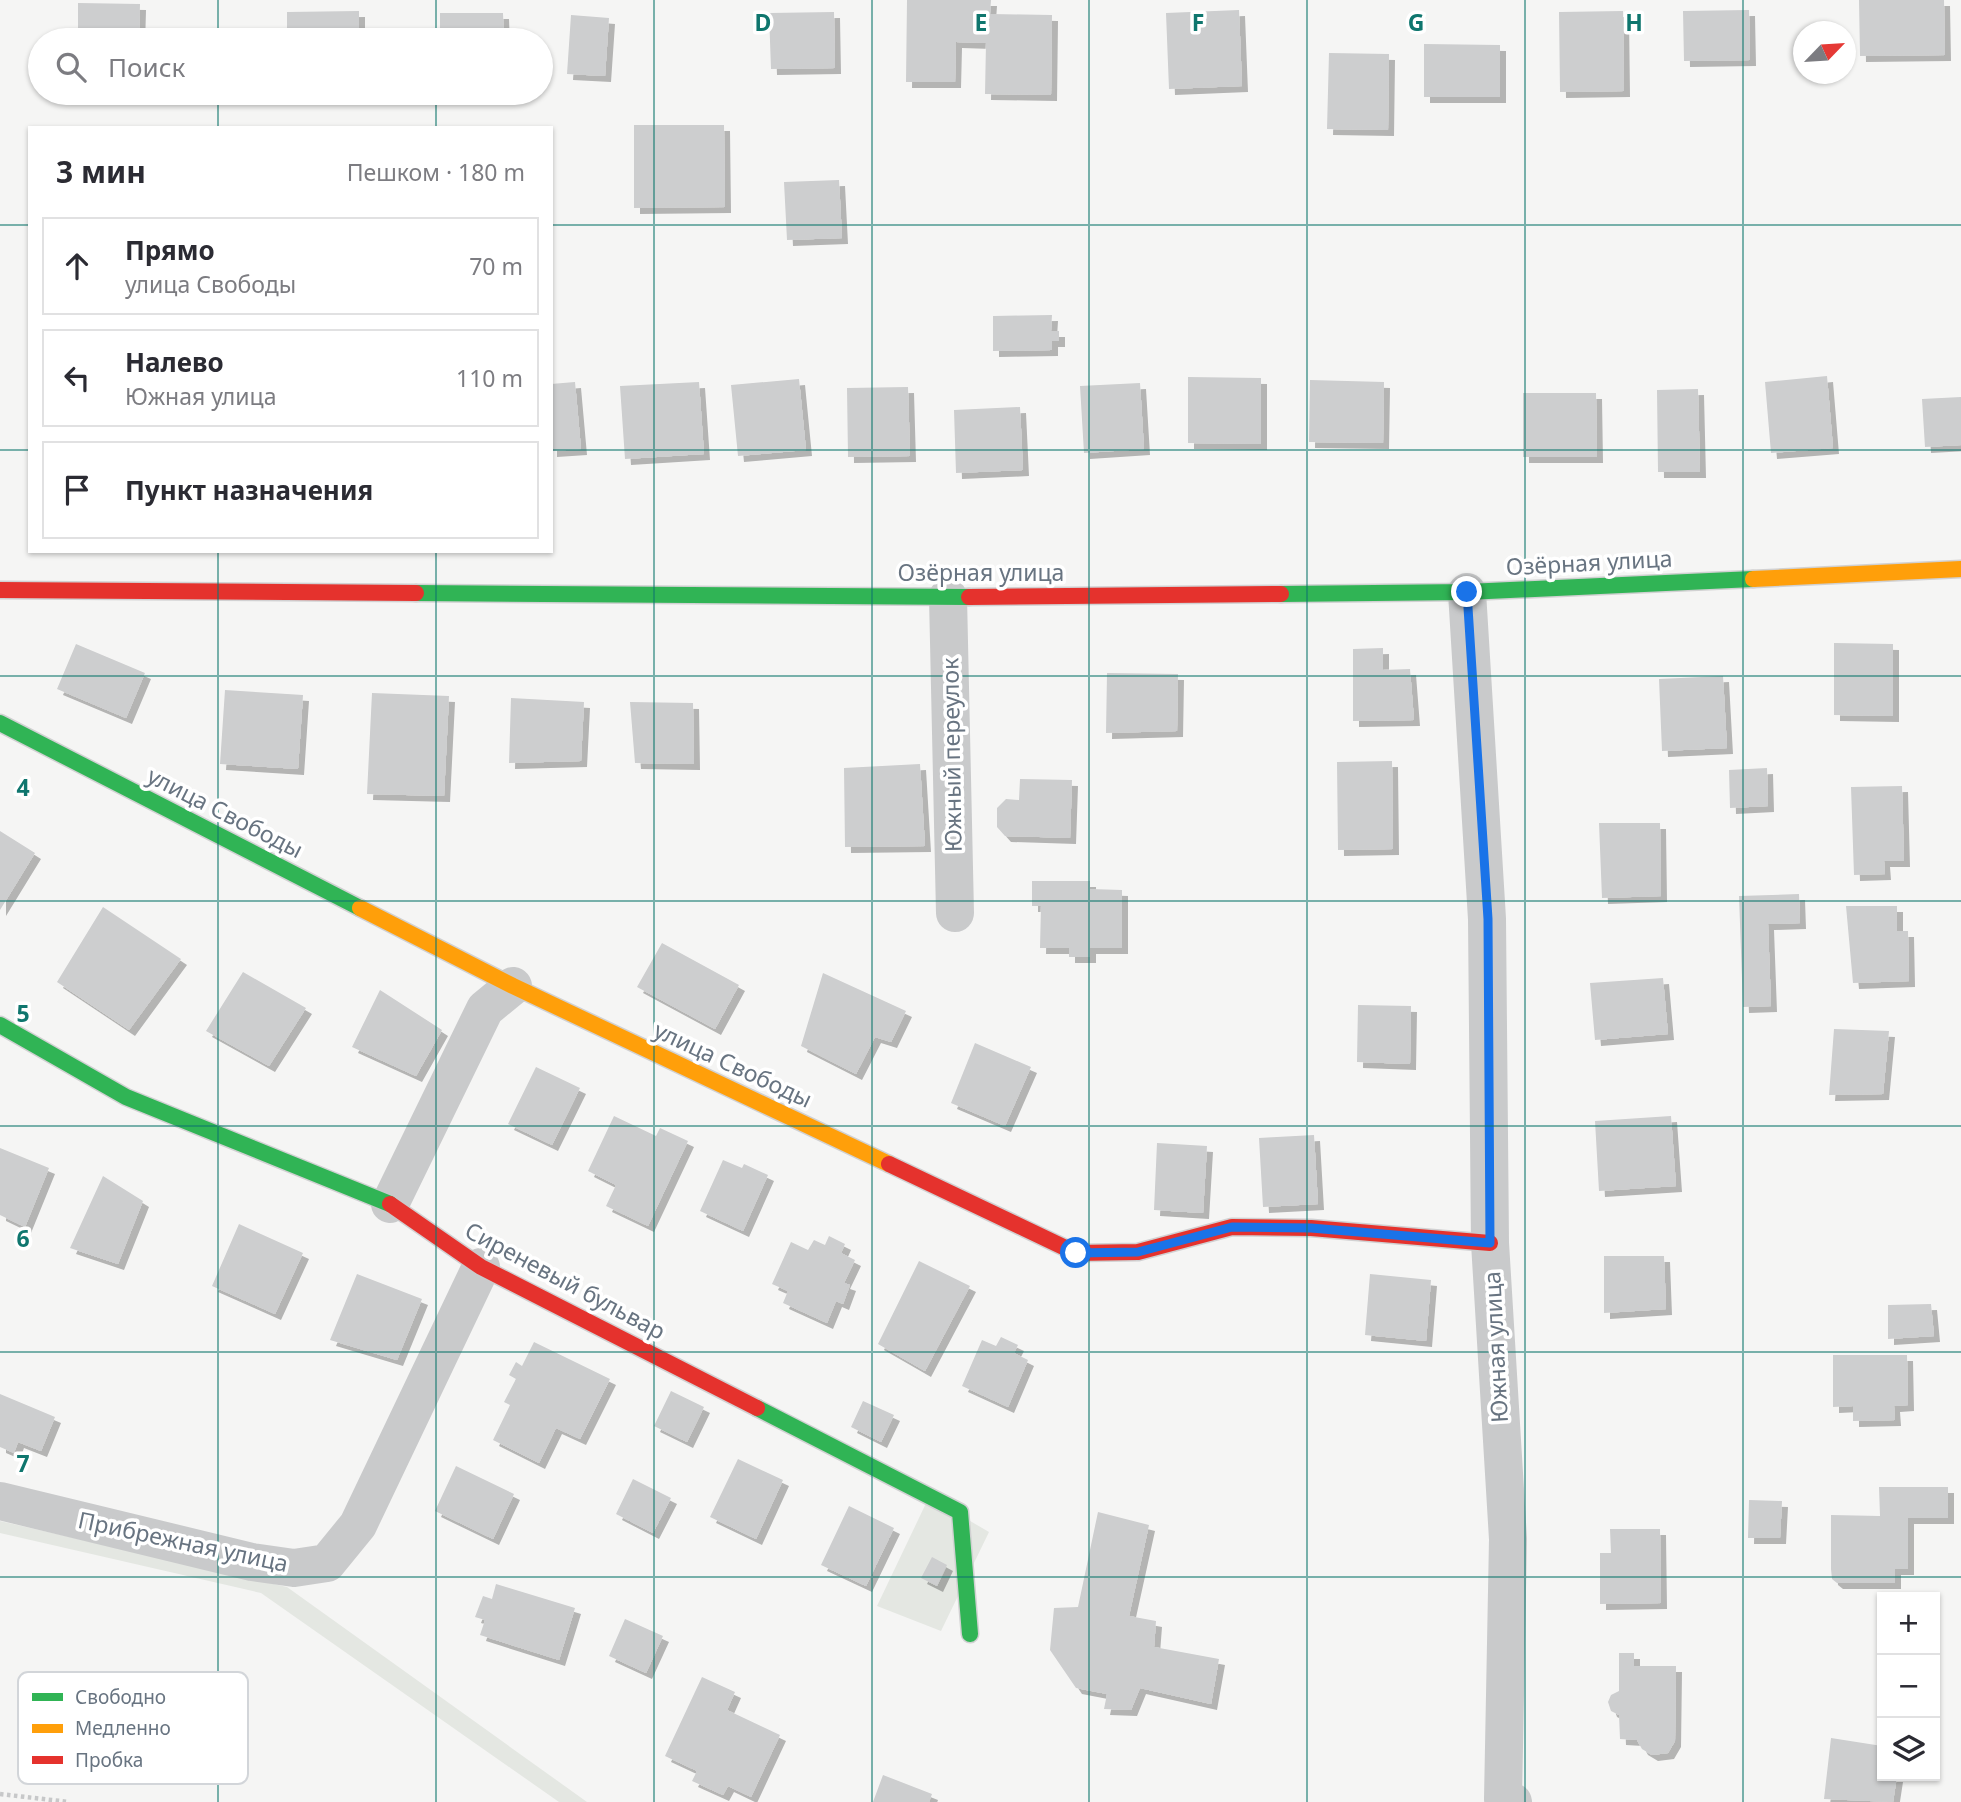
<!DOCTYPE html>
<html lang="ru">
<head>
<meta charset="utf-8">
<style>
	body { margin:0; font-family:"Noto Sans",sans-serif; background:#f7f7f7; color:#2b2b33 }
	.controls { position:absolute; right:21px; bottom:21px; display:grid; overflow:hidden; border-radius:0px; box-shadow:0 2px 5px #0004 }
	.controls button { width:63px; height:63px; display:grid; place-items:center; padding:0; border:0; border-bottom:2px solid #e1e1e2; background:#fff; color:#2b2b33; font:35px sans-serif }
	.compass { position:absolute; left:1793px; top:21px; width:63px; height:63px; border-radius:50%; background:#fff; box-shadow:0 2px 5px #0004; rotate:65deg }
	.stop { position:absolute; width:21px; height:21px; margin:-16px; border:5px solid #1a73e8; border-radius:50%; background:#fff }
	.stop.end { background:#1a73e8; border-color:#fff; box-shadow:0 2px 7px #0008 }
	.list { margin:0; padding:0; list-style:none }
	h2 { display:flex; justify-content:space-between; align-items:center; height:91px; margin:0; padding:0 28px; font-size:30px }
	h2 small { font-size:23px; font-weight:400; color:#7c7c81 }
	.list li { display:grid; grid-template-columns:46px 1fr auto; gap:21px; align-items:center; box-sizing:border-box; height:98px; margin:0 14px 14px; padding:0 14px; border:2px solid #e1e1e2; border-radius:0px }
	.list b { display:block; font-size:26px; white-space:nowrap }
	.list p { margin:0; font-size:23px; white-space:nowrap; color:#7c7c81 }
	.list em { font-size:23px; font-style:normal; color:#7c7c81 }
	.icon { flex:none; width:38px; height:38px; fill:none; stroke:currentColor; stroke-width:2; stroke-linecap:round; stroke-linejoin:round }
	.map { position:relative; flex:none; width:1961px; height:1802px; overflow:hidden }
	.search { position:absolute; background:#fff; box-shadow:0 2px 5px #0004; left:28px; top:28px; width:525px; height:77px; display:flex; align-items:center; gap:18px; box-sizing:border-box; padding:0 24px; border-radius:38px; color:#7c7c81; font-size:26px }
	.panel { position:absolute; background:#fff; box-shadow:0 2px 5px #0004; left:28px; top:126px; width:525px; height:427px; border-radius:0px }
	.map>svg:first-child { display:block }
	.green { fill:#e4e7e2 }
	.building { fill:#cdcecf; filter:url(#shadow) }
	.lines { fill:none; stroke-linecap:round; stroke-linejoin:round }
	.fast-casing { stroke:#d1d1d2; stroke-width:19 }
	.slow-casing { stroke:#d1d1d2; stroke-width:19 }
	.jam-casing { stroke:#d1d1d2; stroke-width:19 }
	.path { stroke:#c7c8c9; stroke-width:4.5; stroke-dasharray:3.5 3.5; stroke-linecap:butt }
	.street { stroke:#c9cacb; stroke-width:38 }
	.fast { stroke:#30b455; stroke-width:16 }
	.slow { stroke:#ff9f0a; stroke-width:16 }
	.jam { stroke:#e5322d; stroke-width:16 }
	.route { stroke:#1a73e8; stroke-width:9 }
	.grid { fill:none; stroke:#0f766e; stroke-width:2; stroke-opacity:0.55 }
	.labels { text-anchor:middle; stroke-width:7; stroke-linejoin:round; paint-order:stroke }
	.street-label { font-size:23px; fill:#687481; stroke:#fff }
	.key { fill:#fff; stroke:#d2d5d9; stroke-width:2 }
	.key-label { font-size:19px; fill:#687481 }
	.grid-label { font-size:23px; text-anchor:middle; font-weight:bold; fill:#0f766e; stroke:#fff; stroke-width:7; stroke-linejoin:round; paint-order:stroke }
</style>
</head>
<body>
<div class="map">
<svg width="1961" height="1802" viewBox="0 0 1961 1802">
	<defs>
		<filter id="shadow"><feDropShadow dx="6" dy="6" stdDeviation="0" flood-color="#0004"/></filter>
	</defs>
	<rect width="100%" height="100%" fill="#f5f5f4"/>
	<path class="green" d="M929 1497 989 1532 941 1631 877 1606Z
		M0 1521 287 1587 587 1802H559L261 1593 0 1533Z"/>
	<path class="building" d="M907 0H991L990 14 1052 15 1051 95 985 94 986 43 956 42 955 82H906Z
		M1859 0H1944L1945 55 1860 56Z
		M78 3 140 4 139 40H78Z
		M1239 10 1242 86 1169 89 1166 13Z
		M1749 10 1750 60 1684 61 1683 11Z
		M359 11V40H287V12Z
		M1623 11 1624 91 1560 92 1559 12Z
		M834 12 835 68 771 69 769 13Z
		M440 13H503L504 40H440Z
		M571 15 609 18 605 76 567 74Z
		M1424 44 1500 45V97H1424Z
		M1329 53 1389 54 1388 130 1327 129Z
		M634 125H724L725 207 634 208Z
		M839 180 842 238 787 240 784 182Z
		M1052 315 1051 331H1059V341H1052V350L993 351V316Z
		M1827 376 1833 448 1771 453 1765 382Z
		M1188 377 1261 378V444L1188 443Z
		M799 379 806 450 738 456 731 385Z
		M1310 380 1384 382 1383 443 1309 442Z
		M575 382 581 449 551 451V384Z
		M699 382 704 454 625 459 620 386Z
		M1140 383 1144 449 1084 453 1080 386Z
		M908 387 910 456 848 457 847 388Z
		M1698 389 1700 472H1658L1657 390Z
		M1523 393H1596L1597 457H1523Z
		M1961 397V445L1925 447 1922 399Z
		M1020 407 1023 470 956 473 954 410Z
		M1834 643 1893 644V716L1834 715Z
		M76 644 145 673 126 718 57 689Z
		M1383 648V670L1410 669 1414 720 1353 721V649Z
		M1107 673 1178 674 1177 731 1106 733Z
		M1723 676 1727 748 1662 751 1659 679Z
		M225 690 303 695 298 769 220 764Z
		M372 693 449 696 444 796 367 794Z
		M511 698 584 702 581 761 509 763Z
		M630 702 693 703 694 764 635 763Z
		M1392 761 1393 849 1338 850 1337 762Z
		M920 764 925 846 845 847 844 768Z
		M1767 768 1768 806 1730 808 1729 770Z
		M1020 779 1072 780 1070 838 1005 836 997 827V808L1006 799 1019 800Z
		M1902 786 1904 861H1884L1885 874 1854 875 1851 787Z
		M1599 823H1660L1661 896 1602 898Z
		M0 831 35 853 0 910Z
		M1032 881H1090V889L1122 890V948H1090V957H1069V948H1040L1041 906H1032Z
		M1799 894 1800 923 1768 924 1771 1006 1743 1007 1739 896Z
		M1846 906H1897V931H1908L1909 981 1853 983Z
		M103 907 181 959 129 1030 57 982Z
		M662 943 739 985 715 1029 637 987Z
		M243 972 306 1008 269 1066 206 1031Z
		M823 973 906 1011 891 1042 875 1037 856 1074 801 1046Z
		M1663 978 1668 1034 1595 1040 1590 983Z
		M380 990 442 1030 416 1076 352 1047Z
		M1358 1005 1411 1006 1410 1064 1357 1062Z
		M1834 1029 1889 1031 1883 1094 1829 1095Z
		M975 1043 1031 1067 1005 1126 951 1103Z
		M536 1067 580 1088 552 1145 508 1124Z
		M614 1116 656 1136 660 1128 688 1141 648 1226 606 1206 616 1185 588 1171Z
		M1671 1116 1676 1186 1599 1191 1595 1121Z
		M1314 1135 1318 1204 1263 1207 1259 1138Z
		M1157 1143 1207 1146 1203 1213 1154 1210Z
		M0 1148 49 1168 25 1227 0 1215Z
		M723 1160 742 1168 744 1164 768 1175 743 1231 700 1211Z
		M103 1176 143 1201 118 1264 70 1248Z
		M239 1224 303 1253 275 1314 212 1286Z
		M829 1236 845 1244 841 1253 855 1260 844 1283 850 1285 843 1304 836 1301 827 1323 783 1303 788 1291 772 1284 791 1242 808 1250 814 1240 825 1245Z
		M1604 1256H1664L1666 1309 1604 1313Z
		M919 1261 970 1286 925 1371 878 1344Z
		M357 1274 422 1299 397 1360 330 1340Z
		M1370 1274 1431 1280 1426 1341 1365 1335Z
		M1931 1304 1934 1336 1888 1339V1305Z
		M1001 1337 1018 1345 1014 1353 1028 1360 1008 1407 962 1386 982 1340 996 1346Z
		M534 1342 610 1379 580 1439 556 1428 539 1463 493 1440 510 1405 504 1402 516 1379 509 1375 516 1362 522 1366Z
		M1833 1355H1907L1908 1405 1894 1406 1895 1420 1853 1421V1406L1833 1407Z
		M671 1391 704 1407 687 1442 654 1426Z
		M0 1394 55 1417 41 1451 18 1442 14 1453 0 1447Z
		M863 1401 894 1415 881 1442 851 1427Z
		M738 1459 783 1480 756 1539 710 1517Z
		M456 1466 514 1494 493 1539 435 1511Z
		M633 1479 671 1498 653 1533 616 1514Z
		M1879 1487H1948V1518H1908V1569H1895V1583H1837L1832 1579 1831 1569V1515L1880 1516Z
		M1749 1500 1782 1501 1780 1538H1748Z
		M849 1506 894 1528 866 1586 821 1565Z
		M1098 1512 1149 1525 1129 1616 1156 1621 1154 1647 1219 1659 1211 1704 1140 1688 1131 1710 1104 1709 1107 1694 1076 1688 1050 1650 1054 1608 1078 1607Z
		M1610 1529H1660L1661 1603 1600 1604V1553H1611Z
		M932 1557 947 1565 937 1586 921 1578Z
		M496 1584 575 1608 559 1660 480 1635 485 1620 475 1617 483 1596 492 1599Z
		M625 1619 663 1636 646 1673 609 1656Z
		M1619 1653H1634V1666H1676L1675 1741 1668 1753 1652 1755 1642 1749 1637 1740 1620 1739 1619 1715 1611 1711 1608 1702 1611 1695 1619 1691Z
		M702 1677 735 1692 727 1710 780 1735 751 1797 728 1786 723 1795 692 1781 697 1771 665 1756Z
		M1831 1738 1882 1746V1776H1897L1893 1802 1824 1799Z
		M883 1775 932 1794 929 1802H873Z"/>
	<g class="lines">
		<g class="fast-casing">
			<path id="fast" d="M416 593 969 597
				M1281 594 1467 592 1753 579
				M0 723 360 908
				M0 1025 126 1097 390 1204
				M757 1408 960 1512 970 1634"/>
		</g>
		<g class="slow-casing">
			<path id="slow" d="M1753 579 1961 569
				M360 908 513 986 889 1164"/>
		</g>
		<g class="jam-casing">
			<path id="jam" d="M0 590 416 593
				M969 597 1281 594
				M889 1164 1076 1253 1138 1252 1232 1227 1311 1228 1490 1243
				M390 1204 481 1267 757 1408"/>
		</g>
		<path class="path" d="M0 1794 69 1802"/>
		<path class="street" d="M1467 592 1487 919 1490 1243 1508 1539 1503 1799 1513 1802
			M948 597 955 913
			M390 1204 485 1009 513 986
			M0 1501 252 1562 294 1568 327 1563 358 1525 481 1267"/>
		<use href="#fast" class="fast"/>
		<use href="#slow" class="slow"/>
		<use href="#jam" class="jam"/>
	</g>
	<g class="lines">
		<path class="route" d="M1076 1253 1138 1252 1232 1227 1311 1228 1490 1243 1488 919 1467 592"/>
	</g>
	<path class="grid" d="M218 0V40M436 0V40M654 0V1802M872 0V1802M1089 0V1802M1307 0V1802M1525 0V1802M1743 0V1802M218 93V128M436 93V128M0 225H30M551 225H1961M0 450H30M551 450H1961M218 551V1802M436 551V1802M0 676H1961M0 901H1961M0 1126H1961M0 1352H1961M0 1577H1961"/>
	<g class="labels">
		<g class="street-label">
			<text transform="translate(1589 563) rotate(-3)" y="8">Озёрная улица</text>
			<text x="981" y="581">Озёрная улица</text>
			<text transform="translate(952 755) rotate(-91)" y="8">Южный переулок</text>
			<text transform="translate(225 813) rotate(27)" y="8">улица Свободы</text>
			<text transform="translate(733 1065) rotate(25)" y="8">улица Свободы</text>
			<text transform="translate(565 1281) rotate(28)" y="8">Сиреневый бульвар</text>
			<text transform="translate(1496 1347) rotate(-93)" y="8">Южная улица</text>
			<text transform="translate(183 1542) rotate(12)" y="8">Прибрежная улица</text>
		</g>
	</g>
	<rect x="18" y="1672" width="230" height="112" rx="10" class="key"/>
	<rect x="32" y="1693" width="31" height="8" fill="#30b455"/>
	<rect x="32" y="1724" width="31" height="9" fill="#ff9f0a"/>
	<rect x="32" y="1756" width="31" height="8" fill="#e5322d"/>
	<g class="key-label">
		<text x="75" y="1704">Свободно</text>
		<text x="75" y="1735">Медленно</text>
		<text x="75" y="1767">Пробка</text>
	</g>
	<g class="grid-label">
		<text x="763" y="31">D</text>
		<text x="981" y="31">E</text>
		<text x="1198" y="31">F</text>
		<text x="1416" y="31">G</text>
		<text x="1634" y="31">H</text>
		<text x="23" y="796">4</text>
		<text x="23" y="1022">5</text>
		<text x="23" y="1247">6</text>
		<text x="23" y="1472">7</text>
	</g>
</svg>
<div class="controls">
<button>+</button>
<button>−</button>
<button><svg class="icon" aria-label="layers" viewBox="0 0 24 24"><path d="M12 4l9 5-9 5-9-5zM3 14l9 5 9-5"/></svg></button>
</div>
<svg class="compass" viewBox="-18 -18 36 36"><path d="M0-13l5 13h-10z" fill="#e53935"/><path d="M0 13l5-13h-10z" fill="#7c7c81"/></svg>
<div class="stop" style="left:1076px;top:1253px"></div>
<div class="stop end" style="left:1467px;top:592px"></div>
<div class="search"><svg class="icon" aria-label="search" viewBox="0 0 24 24"><circle cx="10" cy="10" r="6"/><path d="M15 15l6 6"/></svg>Поиск</div>
<section class="panel">
<h2>3 мин<small>Пешком · 180 m</small></h2>
<ul class="list">
<li><svg class="icon" aria-label="ahead" viewBox="0 0 24 24"><path d="M12 20V5M6 11l6-6 6 6"/></svg><div><b>Прямо</b><p>улица Свободы</p></div><em>70 m</em></li>
<li><svg class="icon" aria-label="left" viewBox="0 0 24 24"><path d="M17 20v-9H6M10 6l-5 5 5 5"/></svg><div><b>Налево</b><p>Южная улица</p></div><em>110 m</em></li>
<li><svg class="icon" aria-label="arrive" viewBox="0 0 24 24"><path d="M6 21V4h12l-3 4 3 4H6"/></svg><div><b>Пункт назначения</b></div></li>
</ul>
</section>
</div>
</body>
</html>
